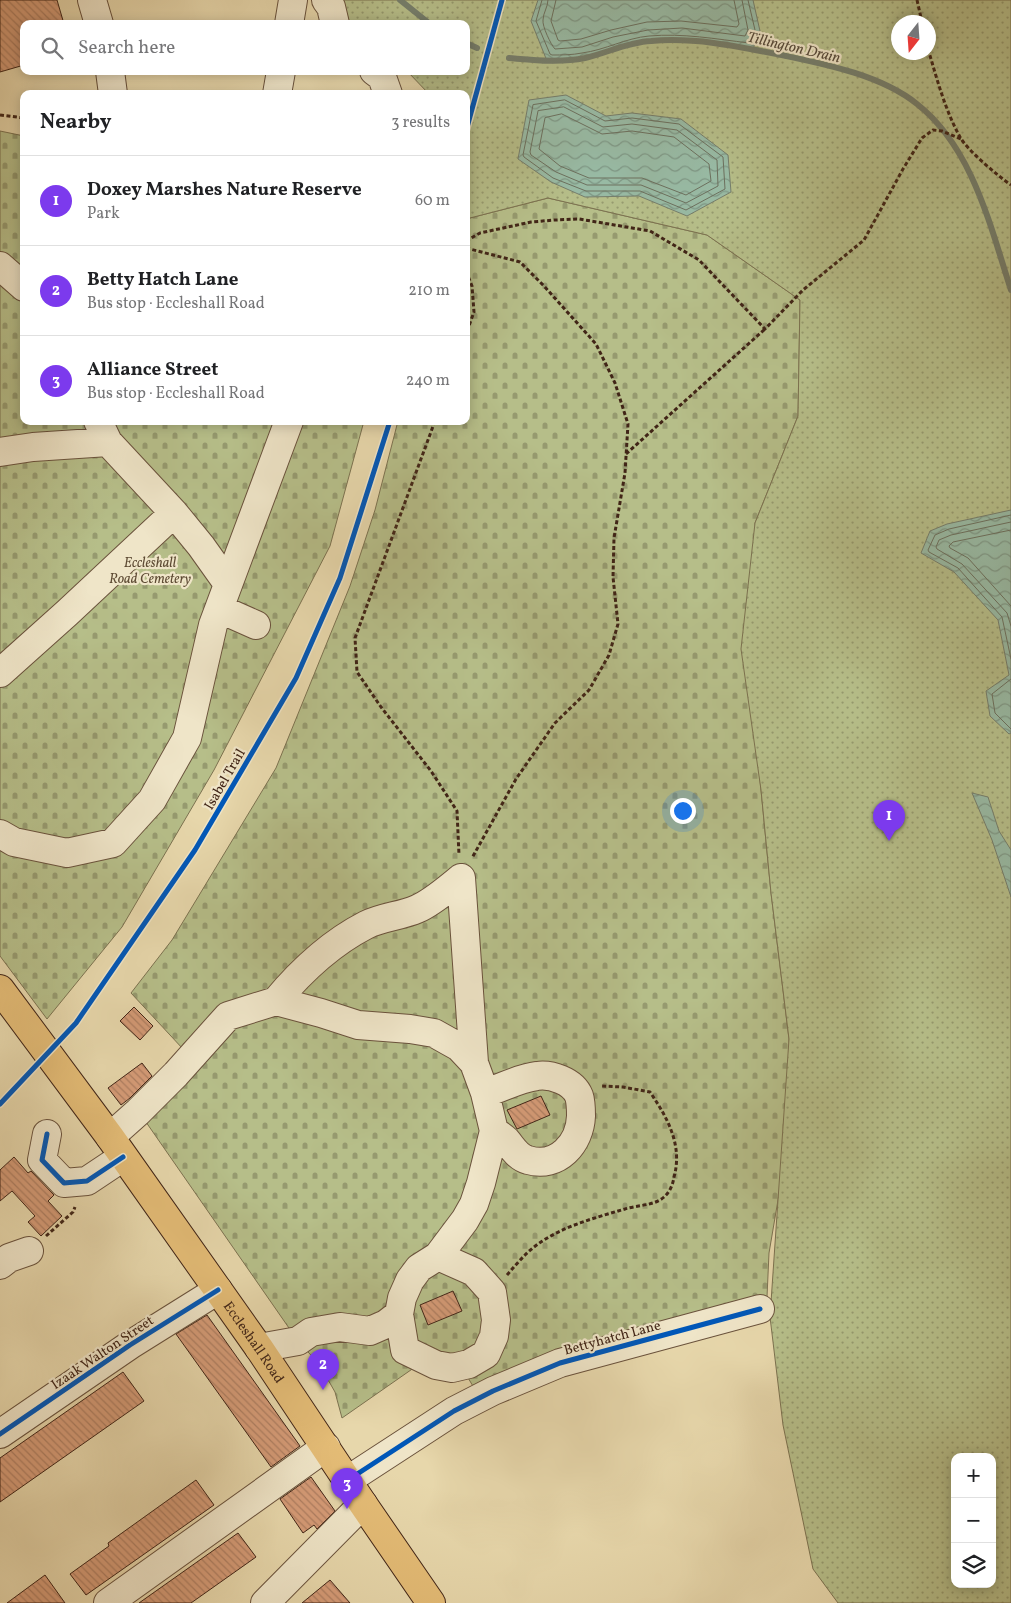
<!DOCTYPE html>
<html lang="en">
<head>
<meta charset="utf-8">
<style>
	body { margin:0; font-family:Vollkorn,serif; background:#f2f2f2; color:#202124 }
	.controls { position:absolute; right:15px; bottom:15px; display:grid; overflow:hidden; border-radius:10px; box-shadow:0 2px 12px #0003 }
	.controls button { width:45px; height:45px; display:grid; place-items:center; padding:0; border:0; border-bottom:1px solid #e0e0e0; background:#fff; color:#202124; font:25px sans-serif }
	.compass { position:absolute; left:891px; top:15px; width:45px; height:45px; border-radius:50%; background:#fff; box-shadow:0 2px 12px #0003; rotate:197deg }
	.you { position:absolute; left:682px; top:810px; width:18px; height:18px; margin:-12px; border:4px solid #fff; border-radius:50%; background:#1a73e8; box-shadow:0 0 0 8px #1a73e833 }
	.badge { display:grid; place-items:center; width:32px; height:32px; border-radius:50%; background:#7c3aed; color:#fff; font-size:16px; font-weight:700 }
	.pin { position:absolute; translate:-50% -41px; filter:drop-shadow(0 1px 2px #0008) }
	.pin::after { content:''; position:absolute; top:26px; width:18px; height:15px; background:inherit; clip-path:polygon(0 0,100% 0,50% 100%) }
	.list { margin:0; padding:0; list-style:none }
	h2 { display:flex; justify-content:space-between; align-items:center; height:65px; margin:0; padding:0 20px; font-size:21px }
	h2 small { font-size:16px; font-weight:400; color:#757577 }
	.list li { display:grid; grid-template-columns:32px 1fr auto; gap:15px; align-items:center; box-sizing:border-box; height:90px; padding:0 20px; border-top:1px solid #e0e0e0 }
	.list b { display:block; font-size:19px; white-space:nowrap }
	.list p { margin:0; font-size:16px; white-space:nowrap; color:#757577 }
	.list em { font-size:16px; font-style:normal; color:#757577 }
	.icon { flex:none; width:28px; height:28px; fill:none; stroke:currentColor; stroke-width:2; stroke-linecap:round; stroke-linejoin:round }
	.map { position:relative; flex:none; width:1011px; height:1603px; overflow:hidden }
	.search { position:absolute; background:#fff; box-shadow:0 2px 12px #0003; left:20px; top:20px; width:450px; height:55px; display:flex; align-items:center; gap:12px; box-sizing:border-box; padding:0 18px; border-radius:10px; color:#757577; font-size:19px }
	.panel { position:absolute; background:#fff; box-shadow:0 2px 12px #0003; left:20px; top:90px; width:450px; height:335px; border-radius:10px }
	.map>svg:first-child { display:block }
	.cemetery { fill:url(#cemetery-stones); stroke:#7c7250 }
	.park { fill:url(#park-dots); stroke:#7c7250; fill-rule:evenodd }
	.water { fill:url(#water-waves); stroke:#757e6c }
	.lines { fill:none; stroke-linecap:round; stroke-linejoin:round }
	.shore { stroke:#6c705e; stroke-width:1 }
	.stream { stroke:#757e6c; stroke-width:6 }
	.building { fill:url(#building-back-hatch); stroke:#412517 }
	.minor-casing { stroke:#6a523c; stroke-width:30 }
	.major-casing { stroke:#412517; stroke-width:30 }
	.path { stroke:#412517; stroke-width:3; stroke-dasharray:4 2.5; stroke-linecap:butt }
	.minor { stroke:#efe5c8; stroke-width:28 }
	.major { stroke:#e4bc76; stroke-width:28 }
	.cycleway-casing { stroke:#efe5c8; stroke-width:8 }
	.cycleway { stroke:#0057b8; stroke-width:5 }
	.labels { text-anchor:middle; stroke-width:4.5; stroke-linejoin:round; paint-order:stroke }
	.park-label { font-size:14px; font-style:italic; fill:#5e4b34; stroke:#efe5c8 }
	.street-label { font-size:14px; fill:#412517; stroke:#efe5c8 }
	.water-label { font-size:15px; font-style:italic; fill:#574a3a; stroke:#efe5c8 }
</style>
</head>
<body>
<div class="map">
<svg width="1011" height="1603" viewBox="0 0 1011 1603">
	<defs>
		<pattern id="cemetery-stones" width="16" height="16" patternUnits="userSpaceOnUse" patternTransform="scale(1.25)"><rect width="16" height="16" fill="#b6be89"/><path d="M2 7V4a2 2 0 0 1 4 0v3zM10 15v-3a2 2 0 0 1 4 0v3z" fill="#969a6f"/></pattern>
		<pattern id="park-dots" width="8" height="8" patternUnits="userSpaceOnUse" patternTransform="scale(1.25)"><rect width="8" height="8" fill="#b6be89"/><path d="M2 2h.1M6 6h.1" fill="none" stroke="#969a6f" stroke-width="1.8" stroke-linecap="round"/></pattern>
		<pattern id="water-waves" width="16" height="10" patternUnits="userSpaceOnUse" patternTransform="scale(1.25)"><rect width="16" height="10" fill="#98baa4"/><path d="M0 5q4-4 8 0t8 0" fill="none" stroke="#7e9785"/></pattern>
		<pattern id="building-back-hatch" width="6" height="6" patternUnits="userSpaceOnUse" patternTransform="scale(1.25)"><rect width="6" height="6" fill="#d59b77"/><path d="M-1 5l2 2M0 0l6 6M5-1l2 2" fill="none" stroke="#ae7e61"/></pattern>
	</defs>
	<rect width="100%" height="100%" fill="#e7d7ab"/>
	<filter id="stains"><feTurbulence type="fractalNoise" baseFrequency=".004" numOctaves="4"/><feColorMatrix values="0 0 0 0 .2 0 0 0 0 .09 0 0 0 0 .02 0 0 0 .5 -.17"/></filter>
	<radialGradient id="worn" r=".72"><stop offset=".6" stop-color="#630" stop-opacity="0"/><stop offset="1" stop-color="#630" stop-opacity=".3"/></radialGradient>
	<path class="cemetery" d="M0 131 24 136V421H364L330 546 214 770 122 927 47 1019 0 956Z
		M548 198 707 235 800 300 798 416 755 523 758 759 771 893 789 1039 787 1147 769 1253 767 1297 567 1356 477 1393 464 1371 418 1365 342 1418 335 1392 319 1364 298 1341 139 1112 183 1049 131 993 172 940 276 768 350 586 375 510 398 421H466V219Z"/>
	<path class="park" d="M336 0H1011V1603H838L813 1569 783 1425 770 1317 789 1039 771 893 761 790 741 649 755 523 798 416 800 300 707 235 548 198 466 219V94H429L407 71H466V24H350ZM898 22H928V52H898ZM955 1457H992V1584H955Z"/>
	<path class="water" d="M538 0H753L760 31 753 49C719 43 684 37 649 41 627 43 607 53 586 58 573 60 560 60 547 61L531 21Z
		M566 95 606 116 632 113 681 119 728 155 731 192 687 216 639 196 585 197 551 182 518 159 529 100Z
		M1011 510V733L1009 734 990 716 986 691 1009 675 998 620 954 572 921 553 930 531 947 524Z
		M972 793 988 797 999 831 1011 850V897L992 840Z"/>
	<g class="lines">
		<path class="shore" d="M542 0 536 21 550 54 552 55C562 55 572 55 582 53 605 50 626 38 649 36 683 33 716 39 749 43L755 30 748 0
			M548 0C548 7 543 13 543 20 542 26 551 45 555 49L582 47 613 37 648 30 682 28 745 36 748 30 742 0
			M556 0 551 21 558 40 560 41 581 39 611 30 647 22 681 21 737 27 739 24 734 0
			M565 100 605 121 632 118 679 124 723 157 725 189 686 210 640 191H586L553 178 524 157 523 155 533 105Z
			M564 107 603 127 632 124 677 130 717 160 718 186 686 203 641 185H587L556 172 531 155 530 152 538 111Z
			M562 114 602 134 632 131 674 137 709 164 711 181 686 195 642 178H589L560 166 539 149 545 118Z
			M1011 515 949 529 935 535 928 550 929 552 958 568 1002 617 1011 659
			M1011 522 951 535 939 540 936 547 937 549 962 564 1007 613 1011 626
			M1011 530 953 542 949 546 950 548 968 558 1011 606
			M1011 679 992 694 995 713 1011 729"/>
		<path class="stream" d="M400 0 430 24
			M466 43 477 48
			M509 58C534 60 560 63 585 58 607 53 628 42 651 41 697 37 741 47 786 56 829 65 882 76 917 104 973 148 990 226 1011 290"/>
	</g>
	<path class="building" d="M0 0H57L64 24H24V65L0 72Z
		M134 1007 153 1026 140 1040 120 1021Z
		M142 1063 152 1076 130 1098 121 1105 108 1088Z
		M541 1096 550 1115 517 1129 507 1110Z
		M14 1157 28 1173 31 1171 54 1195 48 1201 62 1216 41 1236 28 1222 35 1216 12 1191 0 1201V1170Z
		M453 1291 462 1311 428 1325 420 1305Z
		M207 1315 300 1446 271 1467 176 1334Z
		M123 1372 144 1401 0 1502V1458Z
		M311 1477 335 1511 317 1529 314 1525 303 1533 280 1499Z
		M196 1480 214 1505 86 1595 70 1574 109 1546 108 1543Z
		M238 1533 256 1557 191 1603H139Z
		M45 1575 65 1603H7Z
		M330 1580 350 1603H302Z"/>
	<g class="lines">
		<g class="minor-casing">
			<path id="minor" d="M92 0 99 24
				M326 0 331 7 335 24
				M289 24 293 0
				M110 71 113 94
				M374 71 382 77 388 94
				M277 94 281 71
				M0 266 24 287
				M98 421 108 442 174 513 201 546 228 584
				M0 452 33 447 108 442
				M220 609 256 625
				M0 673 67 613 174 513
				M0 834 14 842 67 853 113 843 152 800 187 738 213 625 289 421
				M461 878 474 1063
				M276 1001C301 971 331 943 366 925 382 917 401 916 417 909 433 902 447 889 461 878
				M485 1093C502 1088 519 1078 537 1076 551 1074 573 1081 579 1096 581 1102 581 1110 581 1116 580 1143 558 1169 528 1160 517 1157 513 1148 506 1140 502 1136 498 1134 494 1131
				M47 1134 42 1160 64 1183 87 1181 123 1157
				M110 1137 138 1112 176 1074 228 1016 276 1001 321 1013 358 1025 410 1029 434 1033 459 1047 474 1063 485 1093 494 1131 481 1183 474 1204 465 1220 438 1256 419 1268 410 1280 402 1298 399 1314 386 1324 370 1331 340 1327 311 1332 298 1341 259 1348
				M0 1265 9 1258 29 1251
				M399 1314 405 1350 436 1365 452 1368 469 1364 486 1354 494 1336 496 1320 492 1292 474 1272 438 1256
				M0 1434 130 1345 218 1290
				M348 1480 454 1411 493 1391 560 1363 760 1309
				M108 1603 326 1447
				M265 1603 363 1504"/>
		</g>
		<g class="major-casing">
			<g id="major">
				<path id="s1" d="M0 989 110 1137 259 1348 363 1504 431 1603"/>
			</g>
		</g>
		<path class="path" d="M917 0 922 22
			M928 49C937 79 945 110 960 137 967 150 998 176 1011 185
			M0 115 24 118
			M466 241 480 233 531 222 555 220 579 219 650 231 699 260 765 329 803 290 864 240 903 169 922 138 933 130 942 131 961 139
			M466 248 520 262 544 286 596 344 615 383 628 424 625 473 614 538 613 577 618 624 609 655 589 690 555 723 516 779 472 858
			M466 271 472 286 474 312 466 334
			M435 421 355 638 357 672 381 707 431 771 457 811 459 855
			M626 454 765 329
			M46 1236 73 1212 75 1207
			M507 1275C513 1268 519 1261 525 1255 551 1229 591 1219 625 1209 637 1205 654 1206 664 1197 670 1192 673 1184 674 1177 683 1145 667 1117 650 1092L623 1087 601 1086"/>
		<use href="#minor" class="minor"/>
		<use href="#major" class="major"/>
		<g class="cycleway-casing">
			<path id="cycleway" d="M466 131 502 0
				M0 1104 76 1023 195 850 296 678 340 578 390 421
				M47 1134 42 1160 64 1183 87 1181 123 1157
				M0 1434 130 1345 218 1290
				M348 1480 454 1411 493 1391 560 1363 760 1309"/>
		</g>
		<use href="#cycleway" class="cycleway"/>
	</g>
	<g class="labels">
		<g class="park-label">
			<text x="150" y="567">Eccleshall<tspan x="150" dy="16">Road Cemetery</tspan></text>
		</g>
		<g class="street-label">
			<text transform="translate(224 779) rotate(-60)" y="5">Isabel Trail</text>
			<text transform="translate(612 1337) rotate(-15)" y="5">Bettyhatch Lane</text>
			<text dy="5" stroke="none"><textPath href="#s1" startOffset="435">Eccleshall Road</textPath></text>
			<text transform="translate(102 1352) rotate(-34)" y="5">Izaak Walton Street</text>
		</g>
		<g class="water-label">
			<text transform="translate(794 47) rotate(13)" y="5">Tillington Drain</text>
		</g>
	</g>
	<rect width="100%" height="100%" filter="url(#stains)"/>
	<rect width="100%" height="100%" fill="url(#worn)"/>
</svg>
<div class="controls">
<button>+</button>
<button>−</button>
<button><svg class="icon" aria-label="layers" viewBox="0 0 24 24"><path d="M12 4l9 5-9 5-9-5zM3 14l9 5 9-5"/></svg></button>
</div>
<svg class="compass" viewBox="-18 -18 36 36"><path d="M0-13l5 13h-10z" fill="#e53935"/><path d="M0 13l5-13h-10z" fill="#757577"/></svg>
<div class="you"></div>
<div class="pin badge" style="left:889px;top:841px">1</div>
<div class="pin badge" style="left:323px;top:1390px">2</div>
<div class="pin badge" style="left:347px;top:1509px">3</div>
<div class="search"><svg class="icon" aria-label="search" viewBox="0 0 24 24"><circle cx="10" cy="10" r="6"/><path d="M15 15l6 6"/></svg>Search here</div>
<section class="panel">
<h2>Nearby<small>3 results</small></h2>
<ul class="list">
<li><span class="badge">1</span><div><b>Doxey Marshes Nature Reserve</b><p>Park</p></div><em>60 m</em></li>
<li><span class="badge">2</span><div><b>Betty Hatch Lane</b><p>Bus stop · Eccleshall Road</p></div><em>210 m</em></li>
<li><span class="badge">3</span><div><b>Alliance Street</b><p>Bus stop · Eccleshall Road</p></div><em>240 m</em></li>
</ul>
</section>
</div>
</body>
</html>
